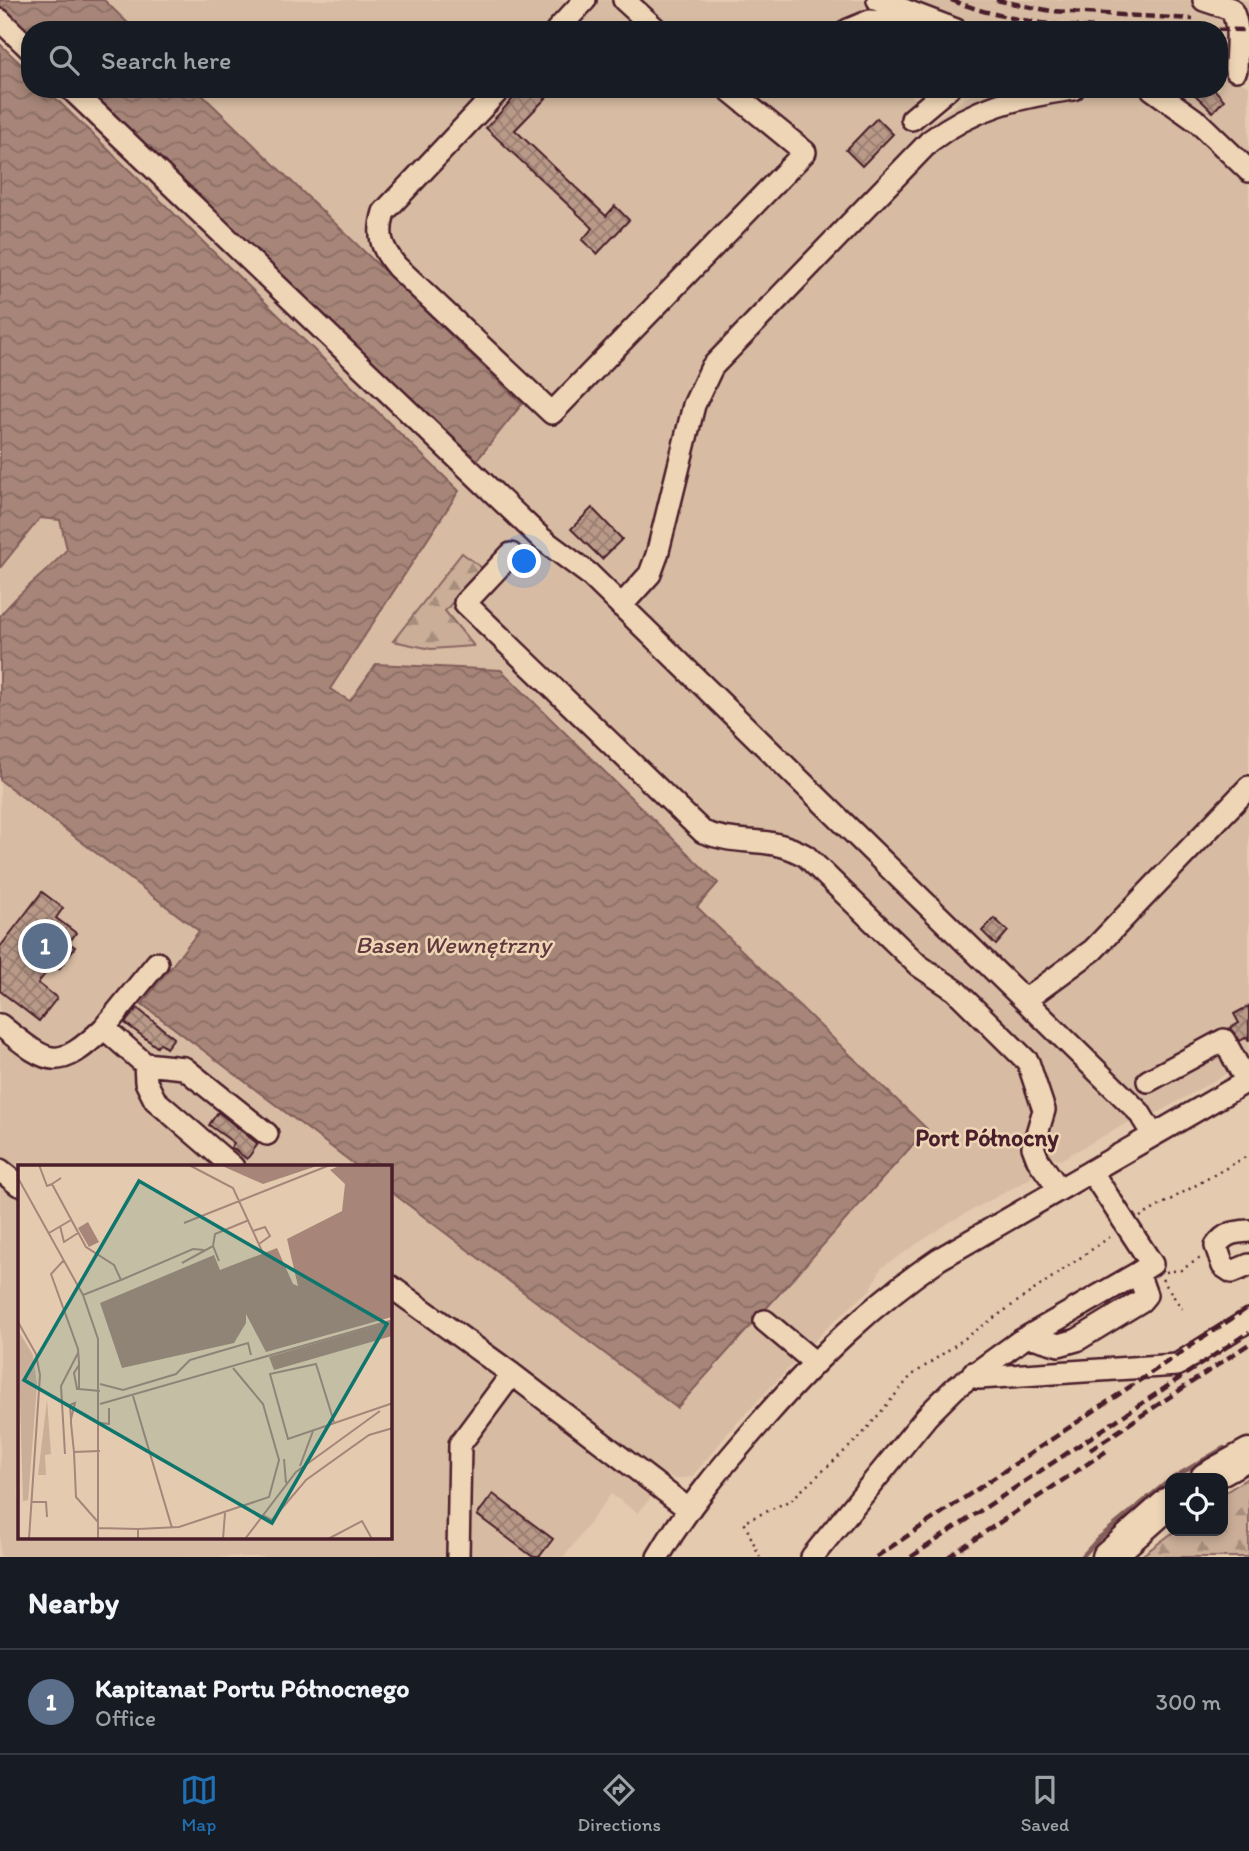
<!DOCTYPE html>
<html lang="en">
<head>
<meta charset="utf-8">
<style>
	body { margin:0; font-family:Itim,sans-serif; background:#242831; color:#f1f3f6 }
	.controls { position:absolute; right:21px; bottom:21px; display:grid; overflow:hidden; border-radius:14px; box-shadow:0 4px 10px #0003 }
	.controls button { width:63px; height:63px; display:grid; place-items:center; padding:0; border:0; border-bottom:2px solid #363941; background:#171b24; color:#f1f3f6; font:35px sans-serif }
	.you { position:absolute; left:525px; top:562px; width:24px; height:24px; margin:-18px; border:5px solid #fff; border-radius:50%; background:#1a73e8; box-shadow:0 0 0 10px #1a73e833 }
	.badge { display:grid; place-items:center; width:46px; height:46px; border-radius:50%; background:#1f6fb2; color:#fff; font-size:23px; font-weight:700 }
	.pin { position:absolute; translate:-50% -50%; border:4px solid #fff; box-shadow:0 2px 7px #0006 }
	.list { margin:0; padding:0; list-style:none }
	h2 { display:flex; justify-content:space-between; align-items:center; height:91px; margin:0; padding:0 28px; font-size:30px }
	h2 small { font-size:23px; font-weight:400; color:#9ea1a6 }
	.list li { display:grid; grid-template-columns:46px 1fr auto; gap:21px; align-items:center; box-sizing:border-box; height:105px; padding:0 28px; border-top:2px solid #363941 }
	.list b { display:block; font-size:26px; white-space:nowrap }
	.list p { margin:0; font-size:23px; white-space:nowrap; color:#9ea1a6 }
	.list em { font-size:23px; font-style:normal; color:#9ea1a6 }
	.icon { flex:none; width:38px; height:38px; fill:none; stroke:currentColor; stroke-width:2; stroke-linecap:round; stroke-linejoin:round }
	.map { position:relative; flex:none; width:1249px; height:1557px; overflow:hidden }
	.search { position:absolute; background:#171b24; box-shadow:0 4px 10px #0003; left:21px; right:21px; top:21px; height:77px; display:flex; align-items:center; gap:18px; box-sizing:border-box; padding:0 24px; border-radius:28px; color:#9ea1a6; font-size:26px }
	.sheet { height:196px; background:#171b24 }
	nav { display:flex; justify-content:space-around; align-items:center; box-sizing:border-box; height:98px; border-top:2px solid #363941; background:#171b24; font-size:19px; color:#9ea1a6 }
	nav a { display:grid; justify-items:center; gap:4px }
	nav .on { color:#1f6fb2 }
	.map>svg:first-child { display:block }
	.built { fill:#d7bca3 }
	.forest { fill:url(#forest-firs); stroke:#8a6662; stroke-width:2 }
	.water { fill:url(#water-waves); stroke:#825d5a; stroke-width:2 }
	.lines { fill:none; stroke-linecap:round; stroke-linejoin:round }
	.stream { stroke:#825d5a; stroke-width:4.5 }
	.building { fill:url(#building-cross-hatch); stroke:#4a1f2b; stroke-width:2 }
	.minor-casing { stroke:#4a1f2b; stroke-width:26 }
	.highway-casing { stroke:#4a1f2b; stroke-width:35 }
	.path { stroke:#4a1f2b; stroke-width:2.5; stroke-dasharray:2 5; stroke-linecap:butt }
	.minor { stroke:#eed5b6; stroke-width:21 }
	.highway { stroke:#eed5b6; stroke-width:30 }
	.rail { stroke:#4a1f2b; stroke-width:4.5; stroke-dasharray:10 5; stroke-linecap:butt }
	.labels { text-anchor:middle; stroke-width:5; stroke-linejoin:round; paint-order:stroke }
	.water-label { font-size:24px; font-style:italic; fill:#61393e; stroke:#eed5b6 }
	.neighbourhood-label { font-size:24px; font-weight:bold; fill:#4a1f2b; stroke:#eed5b6 }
	.inset-road { fill:none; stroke:#a6867a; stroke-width:2 }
	.view { fill:#0f766e; fill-opacity:0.15; stroke:#0f766e; stroke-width:3.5 }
	.inset-edge { fill:none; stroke:#4a1f2b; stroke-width:3.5 }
</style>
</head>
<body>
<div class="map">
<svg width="1249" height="1557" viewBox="0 0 1249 1557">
	<defs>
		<pattern id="forest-firs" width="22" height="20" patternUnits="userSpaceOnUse" patternTransform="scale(1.75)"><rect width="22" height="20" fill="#caae98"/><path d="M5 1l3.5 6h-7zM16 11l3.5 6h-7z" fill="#a68d7c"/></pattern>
		<pattern id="water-waves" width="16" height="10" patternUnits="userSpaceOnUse" patternTransform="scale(1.75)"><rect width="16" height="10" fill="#a78679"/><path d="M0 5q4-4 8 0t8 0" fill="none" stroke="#8a6d63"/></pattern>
		<pattern id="building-cross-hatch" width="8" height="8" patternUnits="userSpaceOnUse" patternTransform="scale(1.75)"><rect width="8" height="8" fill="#b99a89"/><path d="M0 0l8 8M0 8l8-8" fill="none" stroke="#987d70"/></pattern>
	</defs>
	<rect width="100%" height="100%" fill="#e4caae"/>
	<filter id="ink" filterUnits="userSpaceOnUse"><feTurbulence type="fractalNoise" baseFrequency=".0143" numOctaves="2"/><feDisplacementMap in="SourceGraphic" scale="14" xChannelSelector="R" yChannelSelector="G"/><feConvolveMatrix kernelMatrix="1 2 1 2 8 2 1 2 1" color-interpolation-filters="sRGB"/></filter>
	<g filter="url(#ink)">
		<path class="built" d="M104 0H1249V48L1246 42H1229L1219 50V30H1002L954 20 952 30H135Z
			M1219 75 1249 86V1061L1159 1112 1125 1124 1060 1160 1046 1154 1033 1164 1031 1178 950 1222 881 1268 871 1289 828 1327 734 1426 692 1477 675 1479 662 1472 655 1483 656 1491 638 1513 611 1494 564 1557H0V780L199 931 143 1004 358 1167H19V1538H390V1191L677 1408 927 1129 696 907 718 884 330 689 458 490 46 89H83L522 404 196 89H905L920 104 907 117 919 129 979 89H1219Z
			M40 518 60 520 67 549 53 567 9 603 0 616V568Z"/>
		<path class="forest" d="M462 553 482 568 445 611 474 646 431 649 393 641Z
			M1249 1477V1557H1140L1175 1531H1223V1494Z"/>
		<path class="water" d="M0 0H104L135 30H30V38L0 9Z
			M0 44 30 73V89H46L459 491 330 689 350 701 376 664 501 670 718 883 697 907 927 1129 677 1408 390 1191V1167H358L142 1004 199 931 0 780V616C19 590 47 574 67 549L60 520 40 518 0 568Z
			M83 89H196L522 404 473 465Z"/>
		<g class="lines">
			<path class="stream" d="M1173 1478 1224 1448
				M1082 1557 1099 1538 1170 1480"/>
		</g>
		<path class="building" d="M522 89H543L549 95 515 130 606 216 615 206 629 220 597 254 582 240 593 228 486 128Z
			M1189 89H1214L1224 100 1213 112Z
			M877 118 893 134 862 166 846 150Z
			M592 508 622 539 602 559 571 529Z
			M42 892 63 908 56 918 76 933 69 943 75 947 63 964 59 969 53 964 38 983 57 998 39 1021 0 991V947Z
			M994 918 1008 931 996 945 982 931Z
			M1249 1006V1041L1247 1037 1240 1041 1230 1028 1239 1023 1234 1014Z
			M137 1008 174 1038 166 1048 160 1043 157 1047 125 1023Z
			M218 1112 258 1144 247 1159 231 1147 234 1143 209 1125Z
			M493 1494 553 1539 539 1557H533L477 1515Z"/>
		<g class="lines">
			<g class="minor-casing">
				<path id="minor" d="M624 0 657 30
					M878 0 956 30
					M1204 0 1231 9C1241 27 1236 49 1236 70
					M0 20 30 49
					M557 30 585 0
					M848 30 870 21 941 26
					M71 89 542 539 589 574 1139 1112 1153 1135
					M500 89 384 212C377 235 381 248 397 267L552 413 805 152 728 89
					M1152 89 1198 122 1249 171
					M912 119 948 89
					M511 554 465 603 703 832C741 847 768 834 806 856L918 965 955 990 1028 1062 1044 1110 1033 1147 1038 1160 1059 1189
					M621 606 650 574 657 555 694 405 712 367 930 141C975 107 1018 97 1073 89
					M157 963 104 1028 145 1064 184 1068 267 1134
					M1025 1000 1093 950 1249 787
					M0 1025C48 1063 56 1074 104 1028
					M145 1064 146 1082 155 1100 233 1167
					M1148 1081 1224 1040 1247 1082
					M0 1170 19 1185
					M1091 1171 1152 1264 1138 1273
					M1249 1231C1234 1232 1225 1233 1216 1246L1223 1266 1232 1272 1249 1265
					M390 1286 512 1374
					M765 1321 814 1362
					M973 1373 979 1378 1177 1365 1249 1320
					M458 1557 460 1444 512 1374 687 1508
					M658 1557C690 1503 724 1464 765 1417 818 1357 872 1304 939 1259L1249 1080
					M812 1557 927 1416 955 1388 1020 1341 1138 1273 1146 1295 1141 1301 1077 1340 1059 1345 1029 1336"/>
			</g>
			<g class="highway-casing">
				<path id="highway" d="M1206 1478 1249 1454
					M1108 1557 1170 1502"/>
			</g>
			<path class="path" d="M1140 1217 1249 1155
				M1166 1272 1181 1270 1202 1257
				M1162 1279 1182 1309
				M760 1557 744 1522 791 1500 860 1437 911 1376 1114 1234"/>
			<use href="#minor" class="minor"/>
			<use href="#highway" class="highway"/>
			<path class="rail" d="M951 0C1044 37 1150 28 1249 30
				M996 0 1051 11 1193 19
				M1090 1450 1249 1344
				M876 1557 1249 1307
				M911 1557 1249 1332
				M948 1557 1108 1450"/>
		</g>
	</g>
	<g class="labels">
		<g class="water-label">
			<text x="453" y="953">Basen Wewnętrzny</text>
		</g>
		<g class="neighbourhood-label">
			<text x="987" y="1146">Port Północny</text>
		</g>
	</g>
	<g transform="translate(18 1165)">
		<rect width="374" height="374" fill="#e4caae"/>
		<path d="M0 165 15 190 19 220 10 335 5 336ZM29 235 33 289 27 290 28 310H20Z" fill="#caae98"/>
		<path d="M202 0H302L245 19ZM323 0H374V152L248 187 228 149V158L216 178 104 203 82 138 196 90 202 105 259 83 275 119 280 121 269 74 324 46 327 19 312 5ZM70 57 81 77 71 82 60 63ZM374 156V171L256 205 251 192Z" fill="#a78679"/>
		<path class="inset-road" d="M21 0 29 21 34 19M171 0 215 23 244 86M0 13 65 130 80 174V374M43 13 34 19 68 82 96 100 103 115 65 130M166 58 312 0M42 61 46 77 60 68M235 66 247 62 252 71 241 79M31 68 53 55M195 81 197 69 231 55M46 95 33 109 60 184 61 198V224H59L56 208 61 200M164 98 195 81 201 96M103 115 175 84 186 85M0 157 18 189 22 210 11 374M82 219 105 225 158 209 172 195 230 178 233 190M61 224 82 226M115 231 154 363M82 239 375 155M53 254 57 238 52 240 53 254V258L56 287M316 257 298 199 252 209 270 274 375 238M82 258 91 259V243M47 289 43 221 60 188M266 294 268 318M282 301 295 266M14 337H28L29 352M244 350 254 355 288 315 351 270 375 263M80 357 58 332 56 287 82 286M80 363 120 364V374M120 364 161 362 251 332 261 295 245 239 215 203M205 374 207 348M227 374 278 307 362 246M310 374 344 356 354 374"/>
		<path class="view" d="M121 16 369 159 254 358 6 215Z"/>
		<rect width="374" height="374" class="inset-edge"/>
	</g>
</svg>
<div class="controls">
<button><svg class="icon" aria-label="locate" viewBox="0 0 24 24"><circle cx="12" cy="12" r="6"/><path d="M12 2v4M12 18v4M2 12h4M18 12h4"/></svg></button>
</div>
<div class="you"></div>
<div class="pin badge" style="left:45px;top:946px;background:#5c6f8a">1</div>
<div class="search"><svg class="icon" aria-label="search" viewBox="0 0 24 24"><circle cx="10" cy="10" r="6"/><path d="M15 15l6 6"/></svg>Search here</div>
</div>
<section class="sheet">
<h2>Nearby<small></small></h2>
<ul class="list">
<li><span class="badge" style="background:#5c6f8a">1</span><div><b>Kapitanat Portu Północnego</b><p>Office</p></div><em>300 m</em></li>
</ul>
</section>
<nav>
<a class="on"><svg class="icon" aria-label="map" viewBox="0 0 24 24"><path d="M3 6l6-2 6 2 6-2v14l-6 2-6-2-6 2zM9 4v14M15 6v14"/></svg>Map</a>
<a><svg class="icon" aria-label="directions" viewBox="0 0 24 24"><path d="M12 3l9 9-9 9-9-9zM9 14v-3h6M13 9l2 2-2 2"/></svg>Directions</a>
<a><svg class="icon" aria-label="saved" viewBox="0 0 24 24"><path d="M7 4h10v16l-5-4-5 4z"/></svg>Saved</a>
</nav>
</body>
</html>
